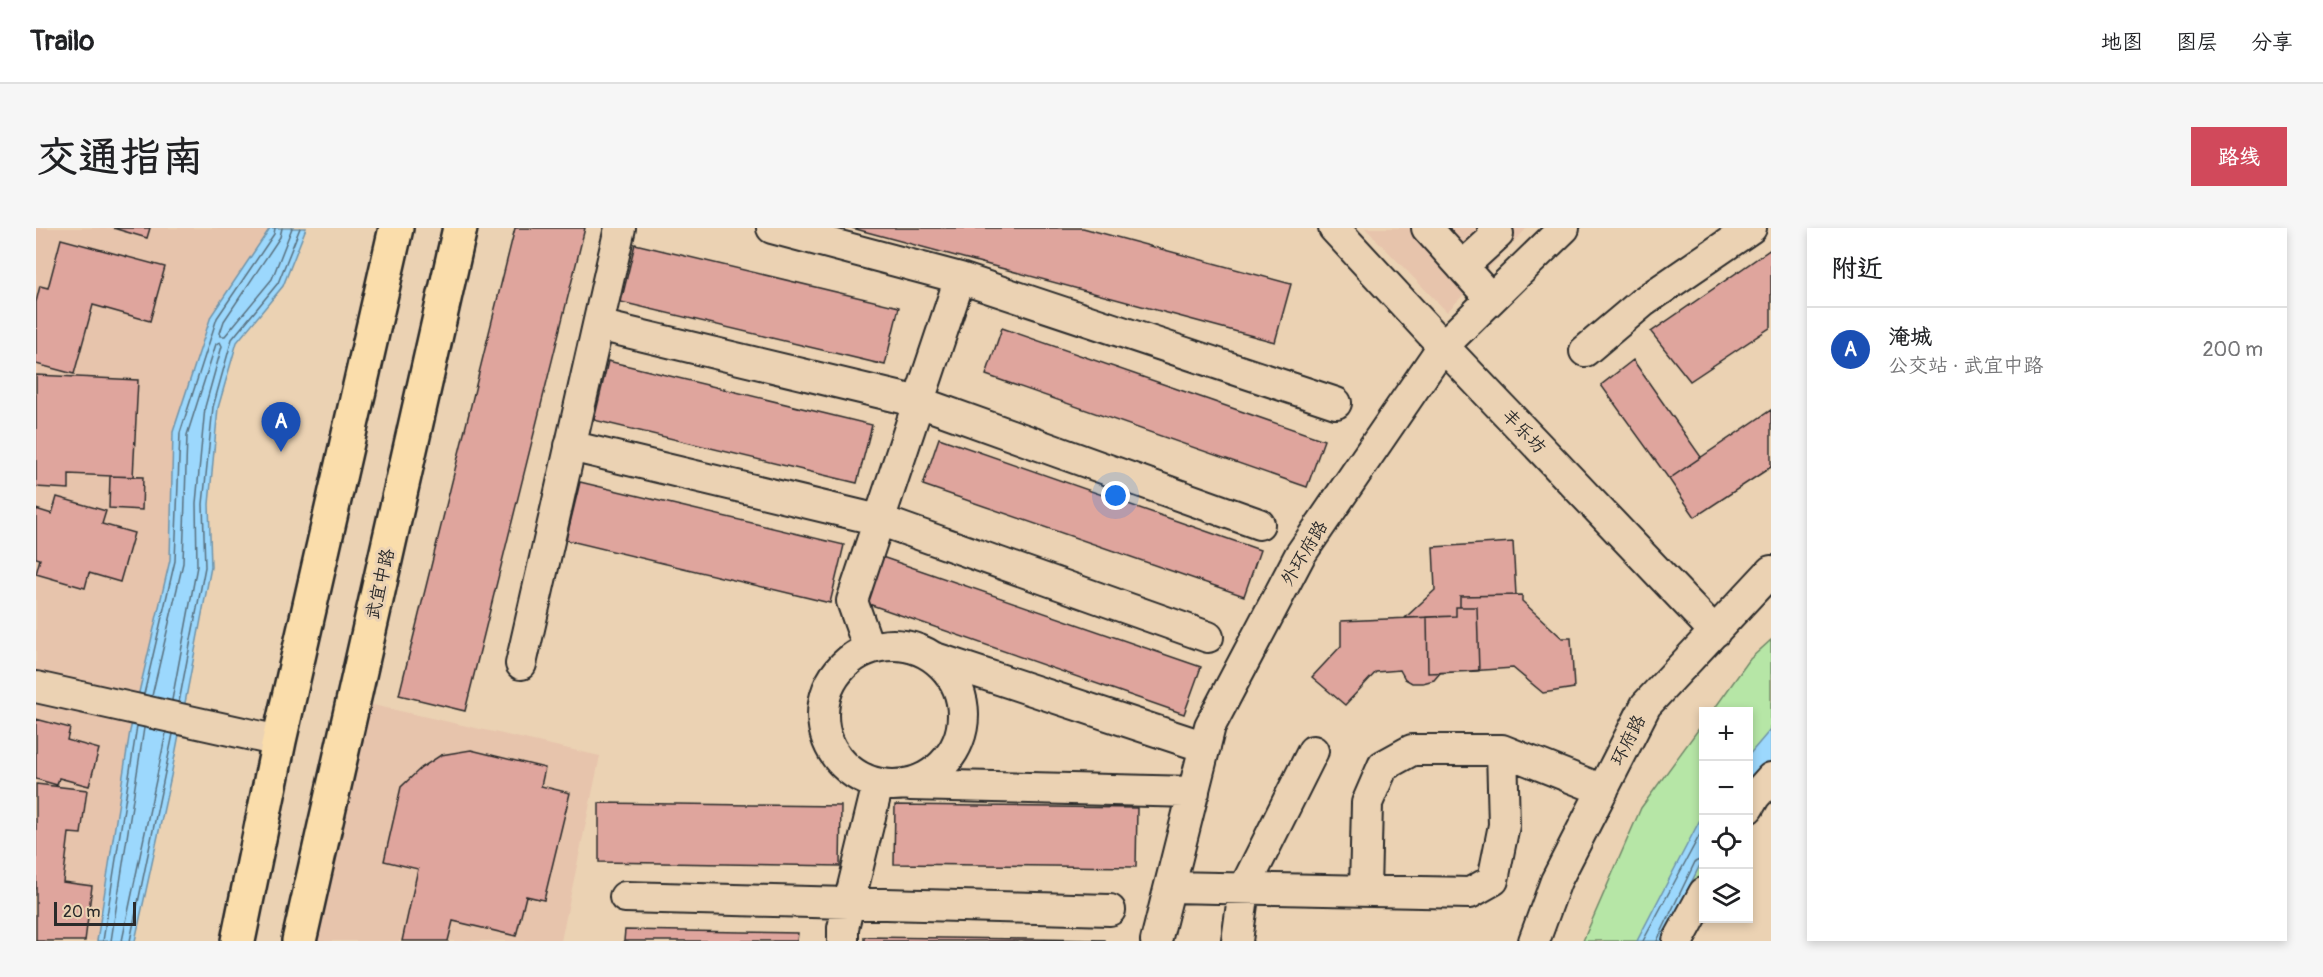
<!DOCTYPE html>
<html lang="zh">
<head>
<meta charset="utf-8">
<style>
	body { margin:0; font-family:Pangolin,"LXGW WenKai TC",sans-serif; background:#f6f6f6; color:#202124 }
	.controls { position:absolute; right:18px; bottom:18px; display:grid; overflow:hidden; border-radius:0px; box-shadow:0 3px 9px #0003 }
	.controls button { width:54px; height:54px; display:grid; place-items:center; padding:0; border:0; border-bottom:2px solid #e0e0e0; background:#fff; color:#202124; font:30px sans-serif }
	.scale { position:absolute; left:18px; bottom:15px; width:82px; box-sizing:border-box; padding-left:6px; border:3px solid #2b2b2b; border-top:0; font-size:16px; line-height:21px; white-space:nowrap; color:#2b2b2b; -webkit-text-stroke:4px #ebd2b3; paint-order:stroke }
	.you { position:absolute; left:1080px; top:268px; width:21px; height:21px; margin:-15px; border:4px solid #fff; border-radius:50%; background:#1a73e8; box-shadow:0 0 0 9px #1a73e833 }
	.badge { display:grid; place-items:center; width:39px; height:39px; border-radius:50%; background:#d1495b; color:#fff; font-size:20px; font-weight:700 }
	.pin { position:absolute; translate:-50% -50px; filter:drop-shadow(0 2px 3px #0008) }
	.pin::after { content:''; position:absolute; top:32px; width:21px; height:18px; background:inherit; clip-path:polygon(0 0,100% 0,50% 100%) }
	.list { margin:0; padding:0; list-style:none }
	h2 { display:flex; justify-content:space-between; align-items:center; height:78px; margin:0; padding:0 24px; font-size:26px }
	h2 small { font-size:20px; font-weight:400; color:#757577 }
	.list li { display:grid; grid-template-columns:39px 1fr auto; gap:18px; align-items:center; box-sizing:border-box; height:84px; padding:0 24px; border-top:2px solid #e0e0e0 }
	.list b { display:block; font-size:22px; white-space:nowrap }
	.list p { margin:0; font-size:20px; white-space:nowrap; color:#757577 }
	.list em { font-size:20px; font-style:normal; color:#757577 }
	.icon { flex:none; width:33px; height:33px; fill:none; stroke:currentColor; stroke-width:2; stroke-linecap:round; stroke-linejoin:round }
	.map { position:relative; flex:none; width:1735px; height:713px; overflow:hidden; border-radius:0px }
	header { display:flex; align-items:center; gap:36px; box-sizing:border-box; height:84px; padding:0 30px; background:#fff; border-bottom:2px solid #e0e0e0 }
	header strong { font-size:28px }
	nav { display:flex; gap:33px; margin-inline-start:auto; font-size:21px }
	.intro { display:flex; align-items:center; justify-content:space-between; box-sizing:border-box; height:144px; padding:0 36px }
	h1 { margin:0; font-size:42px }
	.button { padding:15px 27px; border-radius:0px; background:#d1495b; color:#fff; font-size:21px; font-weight:700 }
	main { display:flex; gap:36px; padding:0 36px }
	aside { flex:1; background:#fff; border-radius:0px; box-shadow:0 3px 9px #0003 }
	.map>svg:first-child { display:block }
	.built { fill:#e7c4ac }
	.green { fill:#b6e6a6; stroke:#708868; stroke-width:1.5 }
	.water { fill:#9cd8fd; stroke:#6f93a9; stroke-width:1.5 }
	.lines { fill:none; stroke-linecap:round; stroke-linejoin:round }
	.shore { stroke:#58707f; stroke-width:1.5 }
	.building { fill:#dfa59d; stroke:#2b2b2b; stroke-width:1.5 }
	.minor-casing { stroke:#2b2b2b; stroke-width:34 }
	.major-casing { stroke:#2b2b2b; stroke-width:38 }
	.minor { stroke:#ebd2b3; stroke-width:30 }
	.major { stroke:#faddab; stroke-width:33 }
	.labels { text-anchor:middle; stroke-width:6; stroke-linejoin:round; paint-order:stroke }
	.street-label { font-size:18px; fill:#2b2b2b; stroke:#ebd2b3 }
</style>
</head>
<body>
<header>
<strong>Trailo</strong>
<nav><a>地图</a><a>图层</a><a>分享</a></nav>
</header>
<div class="intro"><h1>交通指南</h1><a class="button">路线</a></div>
<main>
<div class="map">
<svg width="1735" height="713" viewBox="0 0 1735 713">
	<rect width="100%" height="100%" fill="#ebd2b3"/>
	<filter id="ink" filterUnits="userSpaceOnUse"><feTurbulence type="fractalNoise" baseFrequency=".0167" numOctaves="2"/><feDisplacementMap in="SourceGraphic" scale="12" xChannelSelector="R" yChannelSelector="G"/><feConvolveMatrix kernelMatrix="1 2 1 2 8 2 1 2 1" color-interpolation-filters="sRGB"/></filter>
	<g filter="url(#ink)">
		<path class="built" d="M0 0H234L175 88 137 204 134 332 94 503 61 713H0Z
			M1329 0H1491L1411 84Z
			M328 475 564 528 525 713H275Z"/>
		<path class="green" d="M1735 412V539L1713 566 1712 484H1676L1714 431Z
			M1667 495V646L1633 713H1547L1605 580Z"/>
		<path class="water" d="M234 0H270L247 58 201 114 182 180 173 276 175 339 135 548 99 713H61L94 503 134 332 137 204 175 88Z
			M1735 501V535L1713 565 1712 528Z
			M1667 586V631L1626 713H1601Z"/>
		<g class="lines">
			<path class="shore" d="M246 0 244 9 188 93 184 105 185 108H189L236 51 256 0
				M108 466 139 333 144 205 181 90 238 6 239 0
				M116 468 147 335 151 207 180 116 184 114 186 118 169 179 160 275 161 338 136 472
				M143 474 169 339 167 276 177 179 196 111 242 55 264 0
				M67 713 101 498
				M75 713 108 500
				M86 713 130 505
				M94 713 137 506
				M1607 713 1668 599
				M1621 713 1659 634 1668 630"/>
		</g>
		<path class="building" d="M77 0H114L111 10Z
			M479 0H549L429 483 363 467Z
			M816 0H1047L1255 56 1239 114Z
			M25 11 129 39 114 93 57 77 38 146 0 136V74L4 58 12 60Z
			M599 16 863 79 849 137 585 74Z
			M1735 21V99L1654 153 1615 104Z
			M966 100 1288 212 1271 259 950 147Z
			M1597 132 1665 229 1633 251 1565 157Z
			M572 133 836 197 821 255 558 192Z
			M0 147 102 152 97 249 33 246V261L0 259Z
			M1735 182V239L1659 289 1633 251Z
			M903 210 1224 322 1208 368 887 257Z
			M74 248 107 249 106 282 73 280Z
			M544 254 808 317 794 375 530 312Z
			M21 269 70 283 66 296 98 305 84 354 53 345 49 360 0 346 4 331 0 330V281L16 286Z
			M1477 314 1480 367 1424 368V379H1420V388L1369 390 1399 362 1397 319Z
			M843 328 1165 439 1148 486 827 374Z
			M1486 367V373L1526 410H1535L1538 460 1507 465 1477 440 1404 445 1398 452 1387 455H1376L1369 451 1364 442 1340 444 1309 477 1276 449 1305 418V393L1420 388V379H1424V368Z
			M1420 379H1441L1443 443 1392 445 1391 389 1420 388Z
			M0 491 34 500 31 512 63 521 53 558 23 550 21 557 0 551Z
			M435 522 509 540 505 558 534 565 508 672 490 668 480 708 417 693 412 713H366L382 641 348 633 365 559 385 540 405 527Z
			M0 556 51 562 45 606 33 605 27 654 56 658 49 713H0Z
			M563 575 805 578 804 638 563 634Z
			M859 577 1101 580 1100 639 858 636Z
			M589 702 762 705 761 713H588Z
			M828 709 1069 712V713H828Z"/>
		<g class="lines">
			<g class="minor-casing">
				<path id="minor" d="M736 0 924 50 1300 175
					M1298 0 1407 118 1679 404
					M1391 0 1455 71
					M1426 39 1462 6 1457 0
					M562 97 883 174 1223 296
					M1549 123 1607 74 1715 0
					M534 218 843 292 1172 409
					M787 487a70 70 0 1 1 140 0a70 70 0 1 1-140 0Z
					M833 421 816 373 924 50
					M899 430 1169 519
					M485 436 584 0
					M0 459 243 513
					M874 557 1158 564
					M1712 580 1719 568 1735 550
					M1134 659 1434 665 1457 652 1468 597 1466 522
					M1329 663 1331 575 1347 538 1376 522H1466L1567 562
					M589 669 1074 682
					M807 713V700L842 556
					M1120 713 1174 498 1264 327 1407 118 1528 0
					M1201 713 1208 661 1277 523
					M1498 713 1520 653 1610 477 1735 343
					M1642 713 1668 665"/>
			</g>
			<g class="major-casing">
				<path id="major" d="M202 713 243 513 360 0
					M263 713 424 0"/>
			</g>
			<use href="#minor" class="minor"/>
			<use href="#major" class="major"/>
		</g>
	</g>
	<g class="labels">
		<g class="street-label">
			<text transform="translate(1488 203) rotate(46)" y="6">丰乐坊</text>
			<text transform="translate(1268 325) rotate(-59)" y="6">外环府路</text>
			<text transform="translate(344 356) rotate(-77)" y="6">武宜中路</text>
			<text transform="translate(1592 512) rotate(-63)" y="6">环府路</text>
		</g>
	</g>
</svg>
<div class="controls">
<button>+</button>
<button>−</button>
<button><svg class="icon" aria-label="locate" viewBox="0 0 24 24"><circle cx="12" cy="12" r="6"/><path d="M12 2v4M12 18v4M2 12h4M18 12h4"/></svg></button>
<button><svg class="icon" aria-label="layers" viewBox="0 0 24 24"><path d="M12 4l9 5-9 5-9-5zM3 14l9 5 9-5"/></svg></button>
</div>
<div class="scale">20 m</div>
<div class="you"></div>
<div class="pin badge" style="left:245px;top:224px;background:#1a4fb4">A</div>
</div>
<aside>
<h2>附近<small></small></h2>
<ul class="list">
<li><span class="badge" style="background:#1a4fb4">A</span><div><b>淹城</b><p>公交站 · 武宜中路</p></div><em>200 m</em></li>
</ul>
</aside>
</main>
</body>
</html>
